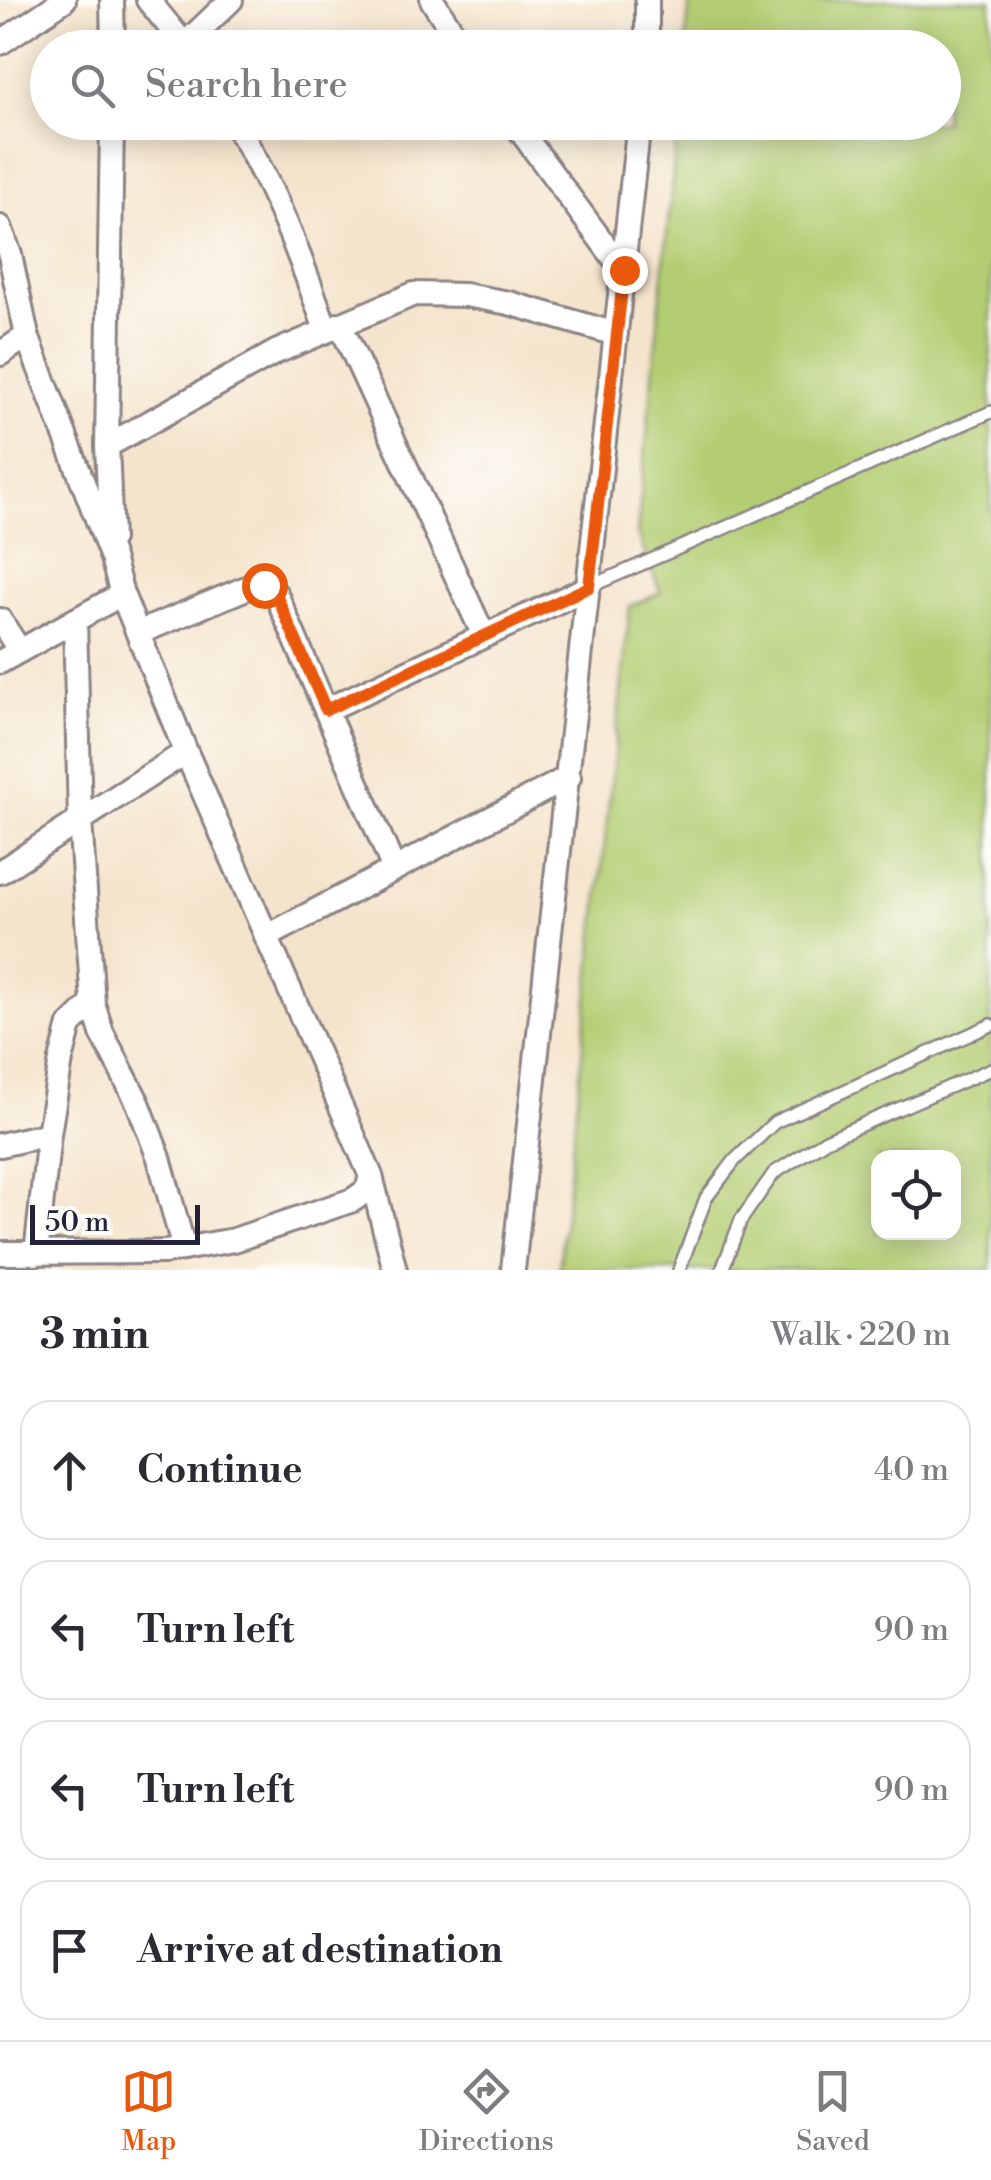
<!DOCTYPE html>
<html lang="en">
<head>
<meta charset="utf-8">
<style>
	body { margin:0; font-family:"Libre Bodoni",serif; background:#f7f7f7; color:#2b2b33 }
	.controls { position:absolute; right:30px; bottom:30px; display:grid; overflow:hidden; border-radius:20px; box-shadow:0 5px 25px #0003 }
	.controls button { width:90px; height:90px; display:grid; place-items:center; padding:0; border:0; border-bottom:2px solid #e1e1e2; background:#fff; color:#2b2b33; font:50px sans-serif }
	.scale { position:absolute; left:30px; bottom:25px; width:170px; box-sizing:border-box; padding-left:10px; border:5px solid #22223b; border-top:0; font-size:28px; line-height:35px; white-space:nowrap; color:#22223b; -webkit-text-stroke:8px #fdfcf7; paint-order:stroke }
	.stop { position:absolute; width:30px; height:30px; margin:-22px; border:8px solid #ea580c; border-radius:50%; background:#fff }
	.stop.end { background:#ea580c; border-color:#fff; box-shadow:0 2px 10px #0008 }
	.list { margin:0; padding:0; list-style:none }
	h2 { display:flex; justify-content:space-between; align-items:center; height:130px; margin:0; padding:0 40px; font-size:42px }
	h2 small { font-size:32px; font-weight:400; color:#7c7c81 }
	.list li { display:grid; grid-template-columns:65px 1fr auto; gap:30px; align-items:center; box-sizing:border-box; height:140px; margin:0 20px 20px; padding:0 20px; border:2px solid #e1e1e2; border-radius:30px }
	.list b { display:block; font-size:38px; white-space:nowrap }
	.list em { font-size:32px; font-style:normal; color:#7c7c81 }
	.icon { flex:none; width:55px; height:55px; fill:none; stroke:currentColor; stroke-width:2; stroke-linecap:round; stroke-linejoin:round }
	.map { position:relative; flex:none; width:991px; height:1270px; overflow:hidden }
	.search { position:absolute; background:#fff; box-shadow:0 5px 25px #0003; left:30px; right:30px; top:30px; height:110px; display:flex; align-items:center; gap:25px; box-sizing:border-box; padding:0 35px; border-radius:55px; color:#7c7c81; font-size:38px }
	.sheet { height:770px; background:#fff }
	nav { display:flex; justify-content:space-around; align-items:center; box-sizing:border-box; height:140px; border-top:2px solid #e1e1e2; background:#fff; font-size:28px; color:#7c7c81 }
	nav a { display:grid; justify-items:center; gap:5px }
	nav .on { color:#ea580c }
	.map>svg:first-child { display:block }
	.green { fill:#b3cd72; stroke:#6a7856; stroke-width:2.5; fill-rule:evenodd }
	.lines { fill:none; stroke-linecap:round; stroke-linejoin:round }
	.lane-casing { stroke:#8c8384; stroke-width:16 }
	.street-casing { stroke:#8c8384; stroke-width:28 }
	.lane { stroke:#fff; stroke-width:11 }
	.street { stroke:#fff; stroke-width:22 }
	.route { stroke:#ea580c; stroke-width:12 }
</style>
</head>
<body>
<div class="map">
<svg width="991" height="1270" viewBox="0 0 991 1270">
	<rect width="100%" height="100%" fill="#fdfcf7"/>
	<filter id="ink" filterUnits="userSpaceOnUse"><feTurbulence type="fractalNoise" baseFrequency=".01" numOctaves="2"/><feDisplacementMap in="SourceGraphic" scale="20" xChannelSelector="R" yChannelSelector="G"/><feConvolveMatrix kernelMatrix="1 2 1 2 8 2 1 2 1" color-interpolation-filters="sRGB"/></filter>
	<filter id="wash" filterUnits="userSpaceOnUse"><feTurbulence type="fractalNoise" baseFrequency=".0048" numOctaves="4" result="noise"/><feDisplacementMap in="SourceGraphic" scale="40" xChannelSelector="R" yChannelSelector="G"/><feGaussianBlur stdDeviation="2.25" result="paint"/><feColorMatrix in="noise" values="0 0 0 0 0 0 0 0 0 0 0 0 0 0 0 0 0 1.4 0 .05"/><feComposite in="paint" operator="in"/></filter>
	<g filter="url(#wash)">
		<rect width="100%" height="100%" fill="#f5e4cc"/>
		<path class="green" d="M690 0H991V1270H559L630 606 661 593 637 533 678 123 944 122V48L685 47ZM878 1158H954V1232H878Z"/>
	</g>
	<g filter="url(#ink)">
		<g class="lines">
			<g class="lane-casing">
				<path id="lane" d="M589 587 991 412
					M679 1270 706 1198 735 1160 775 1122 991 1025
					M722 1270 741 1220 774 1173 826 1140 991 1069"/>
			</g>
			<g class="street-casing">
				<path id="street" d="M112 0 113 48
					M148 0 187 48
					M432 0 463 48
					M647 0V48
					M0 43 64 0
					M185 44 231 0
					M234 122C275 188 301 258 326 330
					M514 122 623 270
					M0 227 10 255 27 336 112 558 122 594 186 752 371 1176 395 1270
					M340 324 484 636
					M0 354 27 336
					M107 446 276 352 414 294 465 295 509 303 616 334
					M111 539 107 446 112 122
					M0 620 20 651
					M75 620 80 820 93 1003 102 1033 138 1103 159 1158 184 1249
					M138 633 256 584 264 585 276 594 394 869
					M0 662 122 594
					M326 710 589 587
					M0 872 186 752
					M266 937 569 777
					M0 1145 49 1134
					M0 1253 165 1252 234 1240 353 1200 367 1190 371 1176
					M36 1254 49 1134 61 1060 70 1025 93 1003
					M513 1270 639 122"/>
			</g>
			<use href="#lane" class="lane"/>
			<use href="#street" class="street"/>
		</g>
	</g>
	<g class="lines" filter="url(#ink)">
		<path class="route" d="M264 585 276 594 326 710 589 587 624 270"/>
	</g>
</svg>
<div class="controls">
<button><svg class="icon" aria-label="locate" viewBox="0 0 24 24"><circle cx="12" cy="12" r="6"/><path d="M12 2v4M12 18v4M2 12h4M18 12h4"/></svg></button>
</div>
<div class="scale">50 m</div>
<div class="stop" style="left:264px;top:585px"></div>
<div class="stop end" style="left:624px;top:270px"></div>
<div class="search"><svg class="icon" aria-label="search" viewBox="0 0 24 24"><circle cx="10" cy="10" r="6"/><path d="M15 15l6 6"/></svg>Search here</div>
</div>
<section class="sheet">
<h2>3 min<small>Walk · 220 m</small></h2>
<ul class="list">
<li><svg class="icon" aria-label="ahead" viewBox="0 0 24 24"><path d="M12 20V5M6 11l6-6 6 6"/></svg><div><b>Continue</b></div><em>40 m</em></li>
<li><svg class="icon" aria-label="left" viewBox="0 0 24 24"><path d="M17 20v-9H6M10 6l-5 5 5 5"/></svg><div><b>Turn left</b></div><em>90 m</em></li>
<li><svg class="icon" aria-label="left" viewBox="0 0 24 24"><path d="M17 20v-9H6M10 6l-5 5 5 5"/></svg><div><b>Turn left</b></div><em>90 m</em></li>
<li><svg class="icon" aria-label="arrive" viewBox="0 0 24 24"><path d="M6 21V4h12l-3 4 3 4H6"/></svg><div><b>Arrive at destination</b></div></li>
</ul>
</section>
<nav>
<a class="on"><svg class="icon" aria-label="map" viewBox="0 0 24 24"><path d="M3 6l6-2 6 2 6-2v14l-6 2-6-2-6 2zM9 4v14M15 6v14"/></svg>Map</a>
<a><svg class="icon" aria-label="directions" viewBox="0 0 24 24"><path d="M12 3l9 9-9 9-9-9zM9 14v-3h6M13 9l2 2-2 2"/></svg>Directions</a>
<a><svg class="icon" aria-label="saved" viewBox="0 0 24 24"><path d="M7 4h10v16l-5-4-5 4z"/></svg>Saved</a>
</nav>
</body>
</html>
